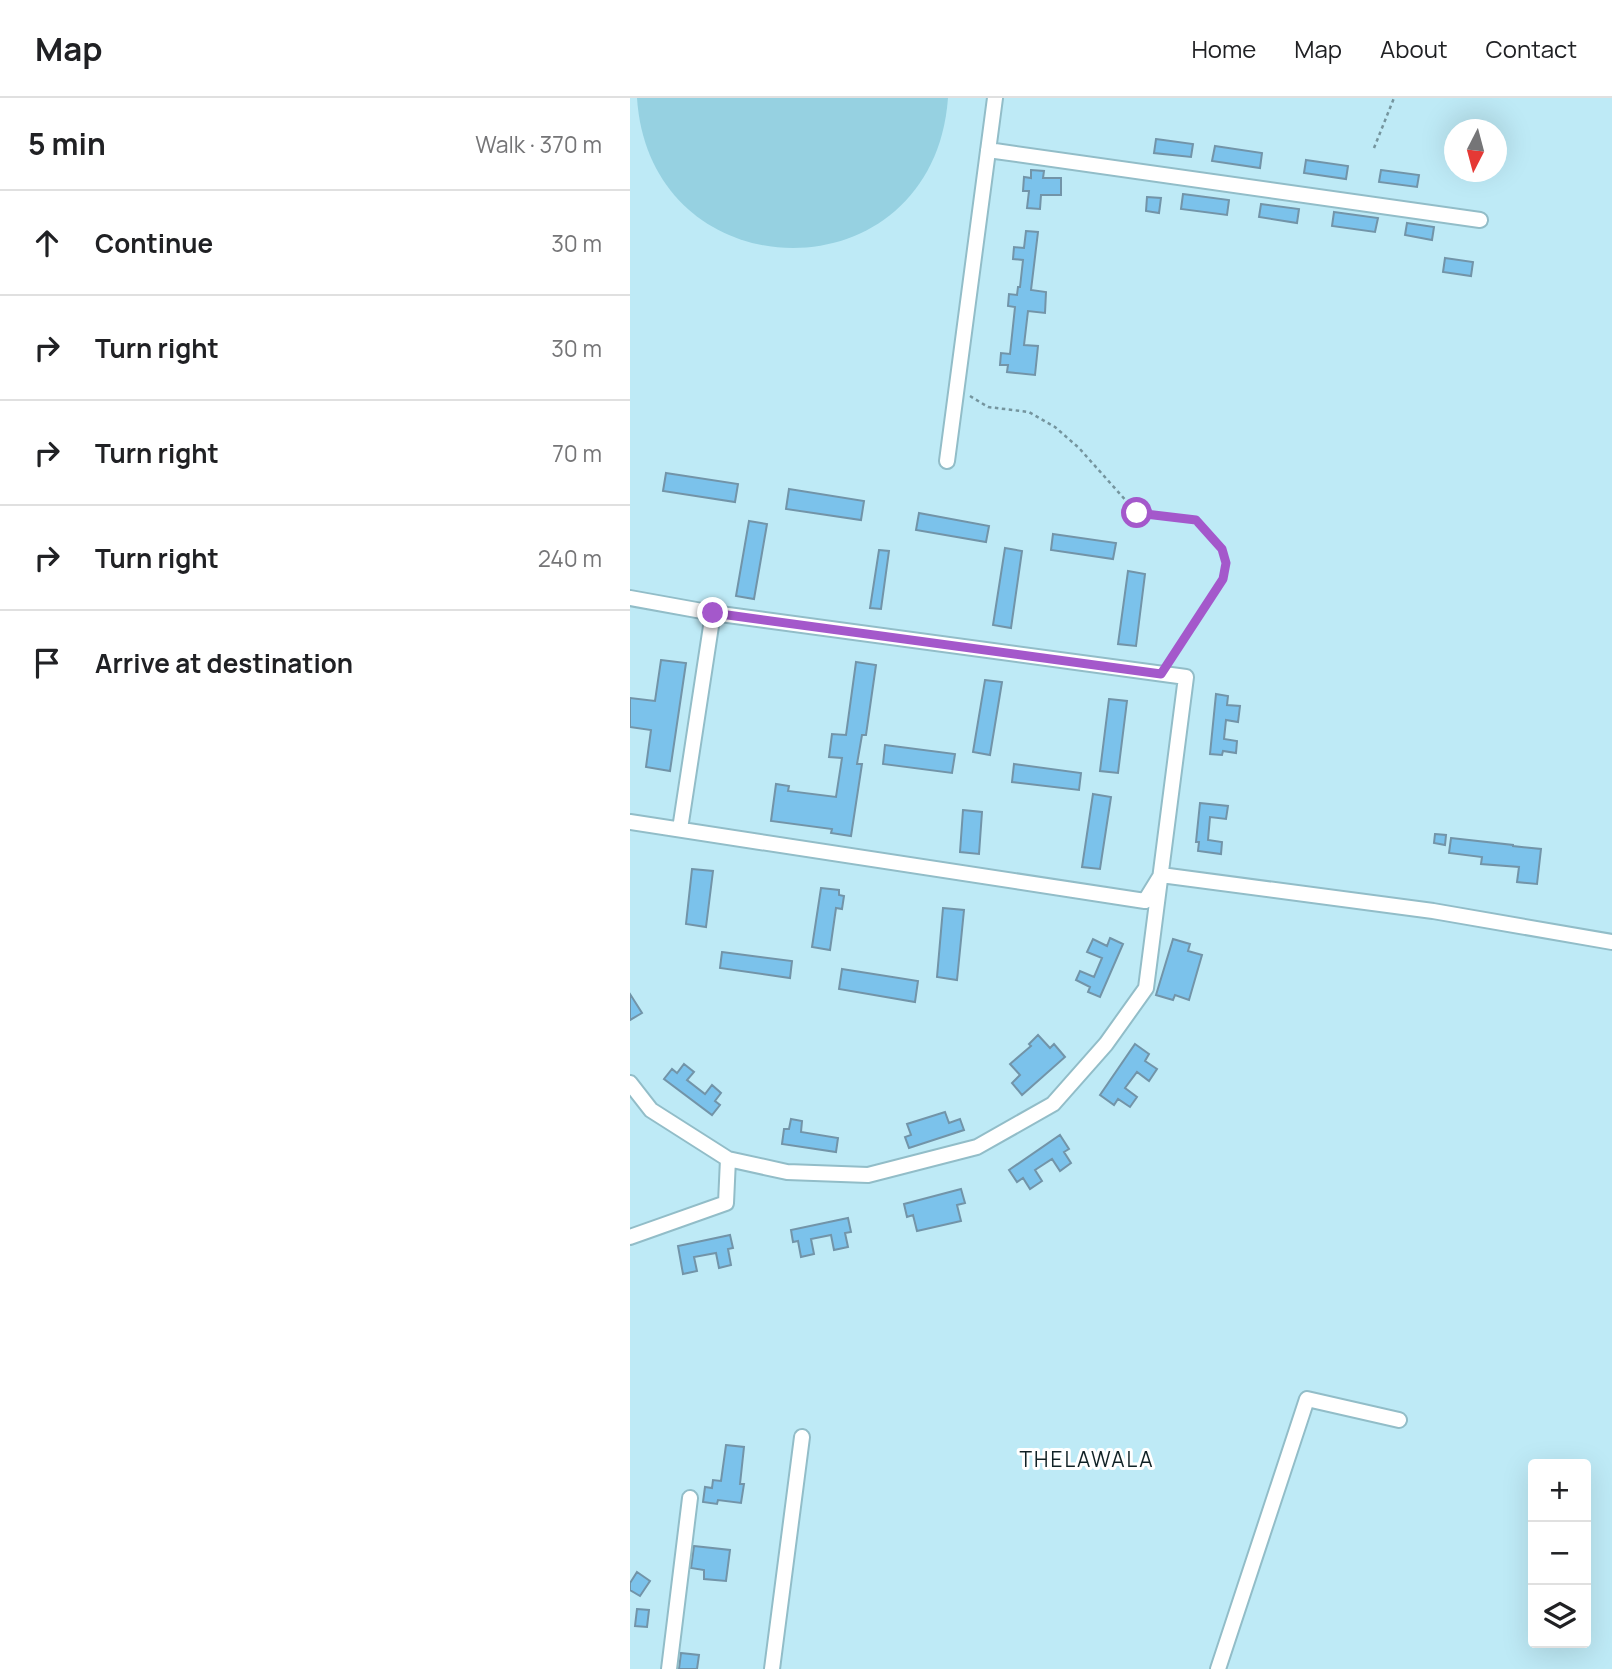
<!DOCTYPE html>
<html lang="en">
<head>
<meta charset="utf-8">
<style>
	body { margin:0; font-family:Manrope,sans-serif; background:#f2f2f2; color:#202124 }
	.controls { position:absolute; right:21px; bottom:21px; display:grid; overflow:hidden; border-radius:7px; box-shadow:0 7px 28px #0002 }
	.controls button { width:63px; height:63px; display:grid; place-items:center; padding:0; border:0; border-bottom:2px solid #e0e0e0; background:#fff; color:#202124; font:35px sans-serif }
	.compass { position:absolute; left:814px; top:21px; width:63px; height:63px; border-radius:50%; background:#fff; box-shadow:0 7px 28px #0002; rotate:186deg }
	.stop { position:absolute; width:21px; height:21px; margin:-16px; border:5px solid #a458cb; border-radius:50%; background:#fff }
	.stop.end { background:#a458cb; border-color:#fff; box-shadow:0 2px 7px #0008 }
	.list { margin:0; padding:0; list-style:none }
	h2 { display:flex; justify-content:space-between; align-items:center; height:91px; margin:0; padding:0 28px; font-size:30px }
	h2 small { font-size:23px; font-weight:400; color:#757577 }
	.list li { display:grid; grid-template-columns:46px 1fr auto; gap:21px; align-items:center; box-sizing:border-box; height:105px; padding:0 28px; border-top:2px solid #e0e0e0 }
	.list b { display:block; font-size:26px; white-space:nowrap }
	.list em { font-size:23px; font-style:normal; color:#757577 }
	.icon { flex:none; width:38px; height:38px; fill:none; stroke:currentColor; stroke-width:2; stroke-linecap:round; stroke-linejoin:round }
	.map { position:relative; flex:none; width:982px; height:1571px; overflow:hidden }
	header { display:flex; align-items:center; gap:42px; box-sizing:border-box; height:98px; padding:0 35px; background:#fff; border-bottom:2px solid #e0e0e0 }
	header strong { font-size:33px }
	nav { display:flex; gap:38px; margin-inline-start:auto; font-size:24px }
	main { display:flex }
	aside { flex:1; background:#fff }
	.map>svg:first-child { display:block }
	.green { fill:#96d1e1 }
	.building { fill:#7bc2eb; stroke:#7294a8; stroke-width:2 }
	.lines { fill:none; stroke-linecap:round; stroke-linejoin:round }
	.street-casing { stroke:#92bdc8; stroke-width:18 }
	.path { stroke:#75959e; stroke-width:2.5; stroke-dasharray:3.5 3.5; stroke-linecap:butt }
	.street { stroke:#fff; stroke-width:14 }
	.route { stroke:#a458cb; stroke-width:9 }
	.labels { text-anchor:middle; stroke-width:6; stroke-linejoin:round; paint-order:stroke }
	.quarter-label { font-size:21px; letter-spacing:2px; fill:#102125; stroke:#fff }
</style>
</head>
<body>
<header>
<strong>Map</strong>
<nav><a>Home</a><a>Map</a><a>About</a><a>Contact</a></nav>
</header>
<main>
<aside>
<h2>5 min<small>Walk · 370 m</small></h2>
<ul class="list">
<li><svg class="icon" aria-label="ahead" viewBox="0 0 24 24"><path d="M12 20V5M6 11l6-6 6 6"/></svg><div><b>Continue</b></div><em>30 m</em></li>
<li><svg class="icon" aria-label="right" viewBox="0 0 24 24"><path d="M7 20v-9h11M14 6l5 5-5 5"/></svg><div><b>Turn right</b></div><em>30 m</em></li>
<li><svg class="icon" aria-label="right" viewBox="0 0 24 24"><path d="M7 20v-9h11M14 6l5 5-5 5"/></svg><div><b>Turn right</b></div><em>70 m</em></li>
<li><svg class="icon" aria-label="right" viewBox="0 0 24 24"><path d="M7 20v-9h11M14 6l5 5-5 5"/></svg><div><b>Turn right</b></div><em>240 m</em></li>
<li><svg class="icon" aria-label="arrive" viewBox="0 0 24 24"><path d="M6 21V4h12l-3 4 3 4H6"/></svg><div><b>Arrive at destination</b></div></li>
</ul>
</aside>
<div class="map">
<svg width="982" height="1571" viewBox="0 0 982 1571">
	<rect width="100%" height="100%" fill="#beeaf6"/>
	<path class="green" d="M7 0H318C303 202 20 198 7 0Z"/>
	<path class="building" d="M526 41 563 46 561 59 524 55Z
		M585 48 632 55 630 70 582 63Z
		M676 62 718 68 716 81 674 75Z
		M401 72 414 73 413 80H431V97H411L410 111 397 110 399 93H393L394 79 401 80Z
		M751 72 789 77 787 89 749 84Z
		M553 96 599 102 597 117 551 111Z
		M517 99 531 100 529 115 516 113Z
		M631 106 669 111 667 125 629 119Z
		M704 114 748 120 745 134 702 128Z
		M777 125 804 129 802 142 775 137Z
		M396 133 408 134 401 192 416 194 415 215 398 213 394 247 408 248 405 277 377 274 378 267H370L371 255 380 256 385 209 378 208 379 196 387 197 388 189H390L393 162 383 161 384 149 394 150Z
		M815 160 843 164 841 178 813 174Z
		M36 375 108 386 105 404 33 393Z
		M159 391 234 403 231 422 156 411Z
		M289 415 359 428 356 444 286 432Z
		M119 423 137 426 124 501 106 498Z
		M423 436 486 445 483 461 421 452Z
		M375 450 392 453 381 530 363 527Z
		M249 452 259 453 251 511 240 510Z
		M498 473 515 476 506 548 488 546Z
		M31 562 56 565 40 673 16 669 21 632 0 629V600L25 603Z
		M226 564 246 567 236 637H232L227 666H232L221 738 201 735 202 731 141 723 146 686 159 688 158 693 206 699 212 660 199 659 202 636 216 637Z
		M355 582 372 584 360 657 343 654Z
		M586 596 598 598 597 607 610 608 608 624 596 622 594 641 607 643 606 655 593 653 592 657 580 656Z
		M479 601 497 603 488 675 470 673Z
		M255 647 325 656 322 675 253 666Z
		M384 666 451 675 449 692 382 684Z
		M463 696 481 699 470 771 452 769Z
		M570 705 598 708 596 721 580 719 578 742 592 744 591 756 568 753 569 744H566Z
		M333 712 352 714 349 756 330 754Z
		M805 736 816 737 815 747 804 745Z
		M821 740 883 747V748L911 751 907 786 887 784 889 769 851 766 852 759 819 755Z
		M62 771 83 773 76 829 56 826Z
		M191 790 209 792V797L214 798 212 811 206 810 200 852 182 849Z
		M313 810 334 812 327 882 307 879Z
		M480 840 493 846 470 899 458 894 460 889 446 882 450 873 464 879 472 860 457 854 463 841 477 848Z
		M543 841 560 846 558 853 572 857 559 902 545 897 543 902 526 897Z
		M92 854 162 863 160 880 90 870Z
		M212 871 288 883 285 904 209 891Z
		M0 896 12 915 0 922Z
		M408 937 420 950 424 946 435 959 392 997 382 985 390 977 380 966 401 948 399 946Z
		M505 946 519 956 515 963 527 971 519 983 507 974 495 990 507 999 500 1009 488 1001 484 1007 470 997Z
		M54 966 64 974 57 982 75 996 82 987 91 995 85 1003 90 1007 82 1017 34 981 42 971 47 975Z
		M315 1014 319 1025 330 1021 334 1032 279 1050 275 1039 281 1037 277 1026Z
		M161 1021 172 1023 171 1034 208 1040 206 1054 152 1046 154 1031H159Z
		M430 1037 439 1051 434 1054 441 1065 430 1073 422 1061 405 1072 412 1083 400 1091 393 1080 387 1084 379 1072Z
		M331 1091 335 1105 327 1107 331 1123 287 1133 283 1117 277 1119 274 1106Z
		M218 1120 221 1134 215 1135 218 1149 204 1152 201 1137 181 1141 184 1156 171 1159 168 1143 163 1144 161 1132Z
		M100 1137 103 1150 98 1151 101 1167 89 1170 86 1155 64 1159 67 1173 53 1176 48 1148Z
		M96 1347 114 1349 110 1386H114L111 1405 88 1402 87 1406 73 1404 75 1389 82 1390 83 1382 91 1383Z
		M64 1448 100 1452 96 1483 74 1481V1472L61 1470Z
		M7 1474 20 1483 10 1498 0 1492V1485Z
		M7 1511 19 1512 17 1529 5 1528Z
		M51 1555 69 1557 67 1571H49Z"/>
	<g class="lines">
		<g class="street-casing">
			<path id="street" d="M358 52 850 122
				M317 363 365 0
				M0 500 83 515 556 579 516 890 476 946 423 1006 347 1049 238 1077 157 1074 98 1061 21 1012 0 985
				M0 724 515 803 531 777 803 813 982 844
				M50 731 83 515
				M0 1139 96 1105 98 1061
				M39 1571 60 1400
				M142 1571 172 1339
				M588 1571 677 1301 769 1322"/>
		</g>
		<path class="path" d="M744 50 764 0
			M340 298 358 309 399 314 425 329 449 350 507 415 566 422 592 451 596 465 594 481 538 565"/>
		<use href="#street" class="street"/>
	</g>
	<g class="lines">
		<path class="route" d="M83 515 531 576 593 481 596 465 592 451 566 422 507 415"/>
	</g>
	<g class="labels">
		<g class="quarter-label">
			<text x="457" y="1369">THELAWALA</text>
		</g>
	</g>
</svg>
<div class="controls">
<button>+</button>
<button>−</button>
<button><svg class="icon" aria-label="layers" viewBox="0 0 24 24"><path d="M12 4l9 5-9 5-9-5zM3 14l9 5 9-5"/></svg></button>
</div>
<svg class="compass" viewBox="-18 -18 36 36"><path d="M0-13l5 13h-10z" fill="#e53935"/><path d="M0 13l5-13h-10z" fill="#757577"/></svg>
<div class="stop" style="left:507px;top:415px"></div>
<div class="stop end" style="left:83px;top:515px"></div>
</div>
</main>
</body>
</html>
